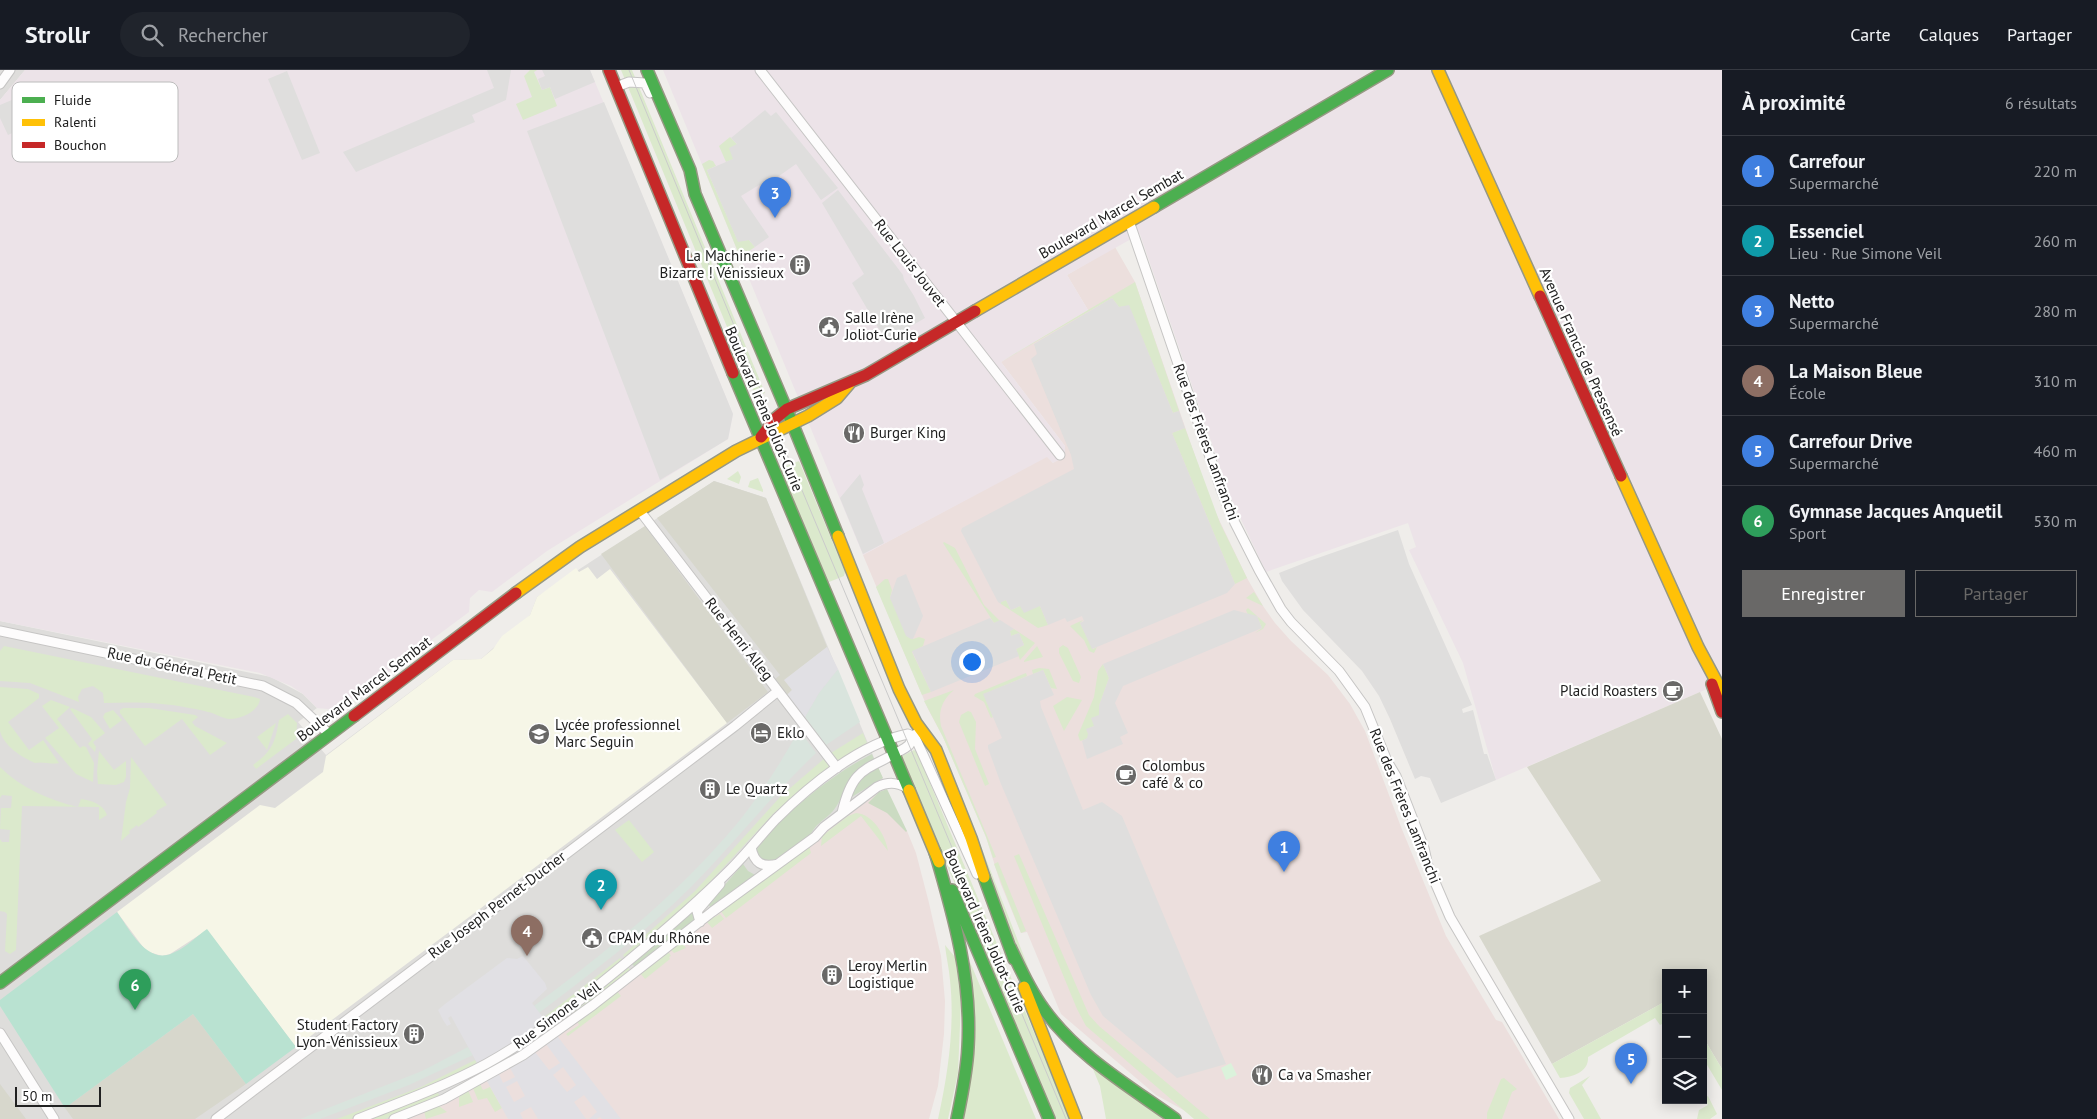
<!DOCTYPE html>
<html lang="fr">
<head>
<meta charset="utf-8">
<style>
	body { margin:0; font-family:"PT Sans",sans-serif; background:#20242c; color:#f1f3f6 }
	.controls { position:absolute; right:15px; bottom:15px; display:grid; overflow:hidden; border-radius:0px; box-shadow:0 2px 12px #0003 }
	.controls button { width:45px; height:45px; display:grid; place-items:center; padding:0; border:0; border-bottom:1px solid #363941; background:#171b24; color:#f1f3f6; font:25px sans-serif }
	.scale { position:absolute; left:15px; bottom:12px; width:86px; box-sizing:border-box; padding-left:5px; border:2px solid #212121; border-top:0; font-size:14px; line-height:18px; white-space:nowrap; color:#212121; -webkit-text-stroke:4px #fff; paint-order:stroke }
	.you { position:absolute; left:971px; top:591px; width:18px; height:18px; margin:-12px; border:4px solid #fff; border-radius:50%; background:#1a73e8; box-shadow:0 0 0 8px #1a73e833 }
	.badge { display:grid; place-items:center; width:32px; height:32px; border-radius:50%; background:#696867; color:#fff; font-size:16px; font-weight:700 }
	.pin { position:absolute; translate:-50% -41px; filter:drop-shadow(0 1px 2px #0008) }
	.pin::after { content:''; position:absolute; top:26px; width:18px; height:15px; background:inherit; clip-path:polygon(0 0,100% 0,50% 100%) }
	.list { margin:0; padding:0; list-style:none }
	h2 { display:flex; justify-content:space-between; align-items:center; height:65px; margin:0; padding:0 20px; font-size:21px }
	h2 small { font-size:16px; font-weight:400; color:#9ea1a6 }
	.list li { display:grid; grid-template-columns:32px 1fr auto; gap:15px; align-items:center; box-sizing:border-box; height:70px; padding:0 20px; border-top:1px solid #363941 }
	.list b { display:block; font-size:19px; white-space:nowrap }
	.list p { margin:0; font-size:16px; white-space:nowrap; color:#9ea1a6 }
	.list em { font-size:16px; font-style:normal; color:#9ea1a6 }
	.actions { display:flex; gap:10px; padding:15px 20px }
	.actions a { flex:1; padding:11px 0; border:1px solid #696867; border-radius:0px; text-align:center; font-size:18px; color:#696867 }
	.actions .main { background:#696867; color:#fff }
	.icon { flex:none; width:28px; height:28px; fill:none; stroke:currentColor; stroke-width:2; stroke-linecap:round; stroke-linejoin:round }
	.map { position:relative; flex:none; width:1722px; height:1049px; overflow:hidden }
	header { display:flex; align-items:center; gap:30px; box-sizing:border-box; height:70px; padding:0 25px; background:#171b24; border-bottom:1px solid #363941 }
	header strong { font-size:24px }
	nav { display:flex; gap:28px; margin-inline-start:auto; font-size:18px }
	.search { width:350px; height:45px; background:#20242c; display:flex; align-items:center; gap:12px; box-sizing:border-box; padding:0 18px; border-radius:28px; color:#9ea1a6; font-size:19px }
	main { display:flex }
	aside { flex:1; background:#171b24 }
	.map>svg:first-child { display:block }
	.residential { fill:#dedddb }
	.commercial { fill:#ecdfdd }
	.industrial { fill:#ece3e8 }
	.education { fill:#f6f6e7 }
	.construction { fill:#d7d7cc }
	.grass { fill:#dbe9cc }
	.forest { fill:#cbdbc2 }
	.wetland { fill:#d9e4dd }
	.park { fill:#dbf2db }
	.pitch { fill:#b9e2d1 }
	.parking { fill:#dfdedd }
	.plaza { fill:#e1e0e4; fill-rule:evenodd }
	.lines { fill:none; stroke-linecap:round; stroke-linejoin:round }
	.street-casing { stroke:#c6c5c4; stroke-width:11 }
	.fast-casing { stroke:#969883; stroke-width:14 }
	.slow-casing { stroke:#969883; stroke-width:14 }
	.jam-casing { stroke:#969883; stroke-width:14 }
	.street { stroke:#fdfcfc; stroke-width:9 }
	.fast { stroke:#4caf50; stroke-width:11 }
	.slow { stroke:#ffc107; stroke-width:11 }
	.jam { stroke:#c62828; stroke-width:11 }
	.tram { stroke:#cbcbcb; stroke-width:1 }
	.labels { text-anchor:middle; stroke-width:4.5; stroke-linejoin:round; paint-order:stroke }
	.street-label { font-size:15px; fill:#212121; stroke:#fff }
	.poi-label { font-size:15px; fill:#212121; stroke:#fff; text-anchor:start }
	.key { fill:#fff; stroke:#bcbcbc; stroke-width:1 }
	.key-label { font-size:14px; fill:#212121 }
</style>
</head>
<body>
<header>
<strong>Strollr</strong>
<div class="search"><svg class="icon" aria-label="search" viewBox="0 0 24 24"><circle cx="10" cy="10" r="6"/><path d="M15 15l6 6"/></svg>Rechercher</div>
<nav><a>Carte</a><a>Calques</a><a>Partager</a></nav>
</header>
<main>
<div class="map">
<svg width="1722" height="1049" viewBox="0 0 1722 1049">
	<rect width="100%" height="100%" fill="#efedea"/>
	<path class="residential" d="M0 0H25L0 30Z
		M714 411 766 428 887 719 879 722 552 970 510 997 439 1036 403 1049H0V551L271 607 303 624 317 638 298 652 326 685 453 590 481 589 530 545 537 527Z"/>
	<path class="commercial" d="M1115 177 1135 212 1212 435 1247 508 1263 536 1275 553 1291 571 1328 605 1350 634 1365 661 1401 757 1446 866 1496 950 1502 952 1559 1049H1200L1156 1025 1061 944 1027 862 1021 863 1000 812 986 767 943 667 928 639 863 485 1047 386 1053 393 1065 376 1001 292 1088 240 1067 205Z
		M879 722 907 761 916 783 929 833 941 886 945 931 944 964 938 1016 929 1049H403L439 1036 510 997Z"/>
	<path class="industrial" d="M25 0H590L733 344 728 369 547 481 492 522 479 520 470 528 469 542 337 640 317 638 303 624 291 616 260 603 0 551V30Z
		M663 0H1722V626L1714 616 1496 710 1463 593 1409 480 1416 477 1408 453 1266 502 1230 426 1140 164 1067 205 1088 240 1001 292 1065 376V387L1053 393 1047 387 863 485Z"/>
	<path class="education" d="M588 497 597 509 610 499 727 653 296 977 207 860 170 884 162 886 146 881 117 842 260 735 275 738 323 702 326 686 453 590 481 589 493 579 502 566 530 545 537 527 576 498 579 502Z"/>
	<path class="construction" d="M714 411 766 428 827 577 785 610 792 620 786 626 774 610 780 605 657 448Z
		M645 456 768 622 727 653 601 484Z
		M1700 622 1722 669V999L1703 967V903H1666V931L1552 994 1479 866 1601 811 1527 697Z
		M193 944 246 1014 195 1049H73L65 1038Z
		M0 1014 26 1049H0Z"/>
	<path class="grass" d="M530 0H537L534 2 542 20 550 17 557 36 523 50 516 34 532 27 524 6Z
		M621 0H632L765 323 756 327Z
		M730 67 737 74 734 89 726 92 719 76Z
		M709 90 713 91 716 96 707 100 738 171 749 170 755 177 740 187 702 94Z
		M1135 212 1179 341 1173 343 1129 236 1119 237 1112 228 1001 292Z
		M1185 358 1220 453 1247 508 1235 514 1172 363Z
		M799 391 845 502 844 506 829 512H827L779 399Z
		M738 401 741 407 739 414 727 409Z
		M758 408 763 420V422L748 417 750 411Z
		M944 472 955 478 984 535 1000 551 994 553 943 473Z
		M885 509H888L892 520 890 528 913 569 919 567 925 569 923 576 912 582 931 622 922 625 876 517Z
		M1254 522 1263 536 1246 528Z
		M1006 530 1011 540 1020 536H1040L1048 555 1038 558 1001 534V532Z
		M1248 538 1266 554 1263 559 1255 563 1262 558 1257 546 1249 548 1246 540Z
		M1083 550 1080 553 1093 579 1097 577 1094 583 1089 581 1084 570 1070 556Z
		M1014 559 1035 573 1020 590 1016 579 1024 575 1019 563 1011 566 1010 561Z
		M1063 575 1068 578 1081 607 1079 613 1073 611 1059 583V578Z
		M4 576 254 627 260 629C259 641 241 649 230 649 223 649 215 643 208 642 202 640 196 639 189 638 161 632 133 632 104 633L103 623 93 616 82 619 78 627 79 632 30 613 0 611V581Z
		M1037 576 1043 587 1024 592V591Z
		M1103 594 1109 608 1099 636V645L1094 656 1087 659 1089 664 1087 669 1080 671 1078 665 1094 627 1098 601Z
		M1039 598 1049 599 1057 619 1051 618 1043 600 1033 604 1032 600Z
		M1026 603 1027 606 984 624 993 647 991 648 984 632 974 626 975 624Z
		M0 617 28 619 39 624V628L8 652 29 680 43 670 59 693C51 695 43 691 35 693 21 687 4 676 0 661 0 650 0 629 0 617Z
		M954 620C942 630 938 641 941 656L996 787 993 788 986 767 943 667 924 631Z
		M1067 627 1082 630 1064 661 1053 636Z
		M51 630 70 637 57 649 80 678 83 676 86 677 94 693 93 712 76 704 45 668 59 658 42 636Z
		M72 638 91 647 105 663 93 672 96 677 95 682 88 674 92 669 70 639Z
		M123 638H149L195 645 198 647 192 652 195 656 227 673 210 685 182 649 145 676 120 643V640Z
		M113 640 122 650 110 659 103 647 105 643Z
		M968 641 971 642 976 652 975 679 989 714 985 716 959 652 961 645Z
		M288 644 297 653 296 669 256 699 253 695C272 681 275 673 279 650Z
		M276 653 267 680 257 667Z
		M863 663 867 673 839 690 835 689 831 683Z
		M914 680 917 682 1070 1049H1055L976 859 941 783 902 686Z
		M99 681 114 700 126 691V707L124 712 116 715 98 714 97 702Z
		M131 687 167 735 156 741 157 743 138 757 137 755 129 761 130 763 121 771 126 732 130 718Z
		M825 688 829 697 774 743 695 828 626 889 623 885 695 821 781 726Z
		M0 697C21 718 49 730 78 737L81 729C93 731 103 734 107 745L99 750V737L22 736 16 880 10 884 5 881 7 844 5 842 0 841V769L2 772H9L10 760 0 759 1 738H11L12 726 2 725 0 728Z
		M954 707 1041 930 995 826Z
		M856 743C873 744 886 766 888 781L861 746 821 776 822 766 848 746Z
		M629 750 654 782 642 792 615 760Z
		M809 776 811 783 726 848 720 840Z
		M1019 784 1089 945 1099 956 1210 1049H1194L1086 956 1077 939 1014 786Z
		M998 792 1026 861 1021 863 994 794Z
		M720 844 724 849 712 858 706 851 713 845 715 847Z
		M688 865 692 870 684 875 686 878 674 883 670 879Z
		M945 875 955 887 961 931 958 1003 948 1049H938C948 1004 955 956 950 910 949 898 946 886 945 875Z
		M668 881 671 886 669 887 670 889 645 909 640 903Z
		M620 888 623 891 546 952 543 948Z
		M970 892 1036 1049H962Z
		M627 896 631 901 553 961 550 957Z
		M617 921 621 926 568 966 566 964 579 955 577 951Z
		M1666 931V952L1660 955 1655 948 1588 987C1589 1002 1573 1007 1560 1008L1552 994Z
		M1703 967 1722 999V1020L1703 988Z
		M475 990 478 995 422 1021 351 1049H337L421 1017Z
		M1090 992 1167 1049H1106L1100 1016Z
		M1590 1006 1582 1015 1601 1049H1584L1569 1023 1570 1018Z
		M1504 1008 1517 1019 1512 1022 1502 1049H1487V1043L1501 1009Z
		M480 1014 483 1020 490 1017 502 1038 495 1042 487 1028 478 1030 473 1018Z
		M468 1020 473 1032 459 1037V1027Z
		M437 1022 440 1026 385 1049H369Z
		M1708 1026 1717 1044 1710 1049H1697L1699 1040 1708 1035 1704 1028Z
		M439 1036 447 1042 426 1049 424 1041Z"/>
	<path class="forest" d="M872 684 874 689C867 693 860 696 855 703 845 714 843 729 833 741 825 750 813 755 810 767 795 778 781 792 761 791L756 782 757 779C782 744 834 703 872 684Z
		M878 697 883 708 850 728C856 713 863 705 878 697Z
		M887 719 907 761 906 762 887 743 868 733 879 722Z
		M743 794 748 801 757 806 712 839 708 834Z
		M699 833 693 843 695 852 636 898 631 893Z"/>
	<path class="wetland" d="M838 599 860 652 826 675 805 647 819 623Z
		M799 660 816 683C772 725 734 773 691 817 645 863 591 903 539 943L534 936C606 882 677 825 735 756 760 726 780 694 799 660Z
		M468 977 473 985 409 1015 320 1049H300L422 1001Z"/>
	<path class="park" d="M1231 993 1237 1005 1226 1010 1221 998Z"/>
	<path class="pitch" d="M117 842C130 860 148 897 175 882 186 877 196 867 207 859L296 977 246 1014 193 944 65 1038 0 936V930Z"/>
	<path class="parking" d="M487 0H511L506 30 472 45 475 52 356 102 343 82 494 18Z
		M542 0H590L595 12 555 29 550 17 542 20 538 9 545 6Z
		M287 1 320 83 302 90 268 9Z
		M26 24 38 51 8 65 0 48V35Z
		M604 32 733 344 728 369 660 410 527 61Z
		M765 40 771 46 776 42 838 118 821 130 796 94 762 118 759 115 741 126 769 167 755 177 749 170 738 172 707 100 733 89 729 78 737 74 731 68Z
		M838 120 903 205 904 210 914 226 925 248 886 271 852 213 864 204 822 133Z
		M1112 228 1119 237 1129 235 1173 343 1179 341 1185 358 1172 363 1235 514 1227 523 1092 579 1080 553 1084 551 1082 546 1067 552 1065 548 1048 555 1040 536 1024 543 1020 536 1011 540 1006 530 1001 532V534L998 532 961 461 962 458 1074 399 1071 385 1031 289 1037 284 1034 274Z
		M860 404 864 415 862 419 884 473 863 484 840 428Z
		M1398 460 1409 494 1472 635 1462 639 1463 643 1473 640 1484 684H1487L1496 710 1441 733 1430 708 1421 706 1415 709 1390 649 1379 626 1362 601 1303 540 1282 511 1279 503 1312 490Z
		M906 504 923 546 913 569H911L906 566 890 528 897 508Z
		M1234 540 1257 546 1262 558 1123 616 1115 633 1128 663 1120 667 1123 674 1087 689 1082 671 1087 668 1088 664 1086 659 1094 656 1091 648 1099 645V636L1109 608 1103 594Z
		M990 548 994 553 1000 550 1014 559 1010 561 1011 566 1019 563 1024 575 1016 579 1019 586 931 622 912 581Z
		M1043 600 1054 625 1040 631 1041 637 1083 740 1102 732 1122 746 1226 994 1177 1008 1103 946 1091 925 1001 714 988 678V675L1002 668 983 624Z"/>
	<path class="plaza" d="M827 577 838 599 819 623 805 647 800 650 784 628 792 620 784 610Z
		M523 886 545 913 547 919 532 933 621 1049H602L600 1047 597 1049H589L597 1042 584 1025 574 1032 586 1049H538L531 1037 520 1043 523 1049H508L451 946 448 948 451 954 447 956 443 950 438 940 445 934 507 888 517 889ZM546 974 560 993 549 1000 535 982ZM563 997 576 1015 567 1022 553 1005ZM510 998 515 1007 503 1013 499 1004ZM517 1011 525 1026 514 1032 506 1017Z"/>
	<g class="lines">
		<g class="street-casing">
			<path id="street" d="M760 0 1060 385
				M0 14 10 0
				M616 17 629 12 645 13 650 23
				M1129 151 1222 422 1235 453 1259 500 1281 539 1291 552 1339 601 1365 637 1387 691 1396 706 1424 778 1428 796 1450 847 1569 1049
				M640 441 837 698
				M0 561 263 616 296 633 329 664
				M842 743C853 695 867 701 905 678L909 675 916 664
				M751 777C754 793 762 798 778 794
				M700 852 697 841 720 814
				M0 963 54 1049
				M216 1049 735 656 778 621
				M358 1049C401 1032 445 1016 486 994 537 966 582 929 627 892 662 863 698 832 731 799 747 783 761 765 776 749 809 716 861 673 908 664L915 667 977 804
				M394 1049 444 1029 523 985 593 935 712 842 815 767 824 757 877 717C888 712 896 712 907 718"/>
		</g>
		<g class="fast-casing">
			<path id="fast" d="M647 0 690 100 695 124 793 355 838 466
				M1154 137 1388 0
				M733 303 909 720
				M935 782C954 846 972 910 968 977 967 1001 962 1025 957 1049
				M984 807 1014 889
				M952 820 1049 1049
				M1010 877C1020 898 1029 919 1043 938 1076 985 1129 1016 1175 1049
				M0 913 354 646"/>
		</g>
		<g class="slow-casing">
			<path id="slow" d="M1438 0 1540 226
				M975 241 1154 137
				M1621 406 1698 577 1722 622
				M838 466 899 619 916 653 936 680 971 768 984 807
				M516 523 580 477 736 381 808 346 837 328 849 314
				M909 720 939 792
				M1024 917 1076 1049"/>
		</g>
		<g class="jam-casing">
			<path id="jam" d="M609 0 733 303
				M1540 226 1621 406
				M761 367 776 348 787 339 866 305 975 241
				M1712 614 1722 642
				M354 646 516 523"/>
		</g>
		<use href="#street" class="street"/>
		<use href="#fast" class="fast"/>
		<use href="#slow" class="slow"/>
		<use href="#jam" class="jam"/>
		<path class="tram" d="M629 0 791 394 1066 1049"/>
	</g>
	<defs>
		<g id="building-disc" transform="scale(1.125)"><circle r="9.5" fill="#696867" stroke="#fff"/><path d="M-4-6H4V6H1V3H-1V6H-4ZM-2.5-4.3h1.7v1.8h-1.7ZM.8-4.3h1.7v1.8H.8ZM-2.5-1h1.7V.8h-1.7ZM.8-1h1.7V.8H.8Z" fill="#fff"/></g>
		<g id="civic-disc" transform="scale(1.125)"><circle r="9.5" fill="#696867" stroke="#fff"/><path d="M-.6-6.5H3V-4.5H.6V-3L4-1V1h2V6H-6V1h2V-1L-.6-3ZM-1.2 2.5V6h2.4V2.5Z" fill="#fff"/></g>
		<g id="restaurant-disc" transform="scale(1.125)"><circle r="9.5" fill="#696867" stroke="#fff"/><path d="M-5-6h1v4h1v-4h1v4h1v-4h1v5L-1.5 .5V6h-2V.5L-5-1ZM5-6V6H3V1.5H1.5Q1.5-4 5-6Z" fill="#fff"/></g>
		<g id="cafe-disc" transform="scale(1.125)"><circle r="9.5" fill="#696867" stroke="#fff"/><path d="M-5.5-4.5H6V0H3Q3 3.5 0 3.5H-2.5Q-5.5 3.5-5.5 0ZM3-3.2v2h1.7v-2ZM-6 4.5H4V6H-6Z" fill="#fff"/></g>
		<g id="hotel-disc" transform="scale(1.125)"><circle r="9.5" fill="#696867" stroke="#fff"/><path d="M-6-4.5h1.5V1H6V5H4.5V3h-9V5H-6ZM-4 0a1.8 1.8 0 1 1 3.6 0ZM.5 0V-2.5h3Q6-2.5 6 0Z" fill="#fff"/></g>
		<g id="school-disc" transform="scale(1.125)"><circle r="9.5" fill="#696867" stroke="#fff"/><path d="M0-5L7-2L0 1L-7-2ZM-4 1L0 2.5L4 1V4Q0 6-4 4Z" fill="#fff"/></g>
	</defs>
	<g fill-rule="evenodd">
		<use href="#building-disc" x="800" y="195"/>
		<use href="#civic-disc" x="829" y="257"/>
		<use href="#restaurant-disc" x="854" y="363"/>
		<use href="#cafe-disc" x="1673" y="621"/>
		<use href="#hotel-disc" x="761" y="663"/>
		<use href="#school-disc" x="539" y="664"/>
		<use href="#cafe-disc" x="1126" y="705"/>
		<use href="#building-disc" x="710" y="719"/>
		<use href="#civic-disc" x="592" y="868"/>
		<use href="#building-disc" x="832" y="905"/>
		<use href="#building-disc" x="414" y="964"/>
		<use href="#restaurant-disc" x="1262" y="1005"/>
	</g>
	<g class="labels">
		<g class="street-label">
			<text transform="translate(1111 144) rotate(-30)" y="5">Boulevard Marcel Sembat</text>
			<text transform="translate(910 193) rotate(52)" y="5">Rue Louis Jouvet</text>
			<text transform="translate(1581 282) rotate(66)" y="5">Avenue Francis de Pressensé</text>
			<text transform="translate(764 339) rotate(67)" y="5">Boulevard Irène Joliot-Curie</text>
			<text transform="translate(1206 372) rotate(70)" y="5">Rue des Frères Lanfranchi</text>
			<text transform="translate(739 569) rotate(52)" y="5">Rue Henri Alleg</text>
			<text transform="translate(172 596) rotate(12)" y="5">Rue du Général Petit</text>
			<text transform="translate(364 619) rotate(-37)" y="5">Boulevard Marcel Sembat</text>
			<text transform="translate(1405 736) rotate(68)" y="5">Rue des Frères Lanfranchi</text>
			<text transform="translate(497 835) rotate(-37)" y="5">Rue Joseph Pernet-Ducher</text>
			<text transform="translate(985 861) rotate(66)" y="5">Boulevard Irène Joliot-Curie</text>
			<text transform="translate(557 945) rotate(-36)" y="5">Rue Simone Veil</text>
		</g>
		<g class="poi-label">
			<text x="784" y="191" text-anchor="end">La Machinerie -<tspan x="784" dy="17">Bizarre ! Vénissieux</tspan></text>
			<text x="845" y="253">Salle Irène<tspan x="845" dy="17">Joliot-Curie</tspan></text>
			<text x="870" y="368">Burger King</text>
			<text x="1657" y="626" text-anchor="end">Placid Roasters</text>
			<text x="555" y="660">Lycée professionnel<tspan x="555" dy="17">Marc Seguin</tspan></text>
			<text x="777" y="668">Eklo</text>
			<text x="1142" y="701">Colombus<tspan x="1142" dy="17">café &amp; co</tspan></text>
			<text x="726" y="724">Le Quartz</text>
			<text x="608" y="873">CPAM du Rhône</text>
			<text x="848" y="901">Leroy Merlin<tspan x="848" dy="17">Logistique</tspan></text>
			<text x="398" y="960" text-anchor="end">Student Factory<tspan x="398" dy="17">Lyon-Vénissieux</tspan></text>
			<text x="1278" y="1010">Ca va Smasher</text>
		</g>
	</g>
	<rect x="12" y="12" width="166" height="80" rx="8" class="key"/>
	<rect x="22" y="27" width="23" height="6" fill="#4caf50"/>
	<rect x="22" y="49" width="23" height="7" fill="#ffc107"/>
	<rect x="22" y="72" width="23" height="6" fill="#c62828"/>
	<g class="key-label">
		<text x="54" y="35">Fluide</text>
		<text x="54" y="57">Ralenti</text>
		<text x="54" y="80">Bouchon</text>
	</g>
</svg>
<div class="controls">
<button>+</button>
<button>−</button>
<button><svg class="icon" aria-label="layers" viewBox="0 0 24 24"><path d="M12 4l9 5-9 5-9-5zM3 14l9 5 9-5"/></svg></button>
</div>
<div class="scale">50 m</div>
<div class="you"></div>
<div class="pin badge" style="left:1284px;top:802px;background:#3f7fe0">1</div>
<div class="pin badge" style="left:601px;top:840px;background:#0f9aa8">2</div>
<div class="pin badge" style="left:775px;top:148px;background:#3f7fe0">3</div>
<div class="pin badge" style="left:527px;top:886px;background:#8d6e63">4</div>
<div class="pin badge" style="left:1631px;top:1014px;background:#3f7fe0">5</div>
<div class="pin badge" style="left:135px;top:940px;background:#2e9e5b">6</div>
</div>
<aside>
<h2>À proximité<small>6 résultats</small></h2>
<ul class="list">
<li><span class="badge" style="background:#3f7fe0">1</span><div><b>Carrefour</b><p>Supermarché</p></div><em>220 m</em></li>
<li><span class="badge" style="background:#0f9aa8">2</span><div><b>Essenciel</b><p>Lieu · Rue Simone Veil</p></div><em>260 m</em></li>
<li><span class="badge" style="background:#3f7fe0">3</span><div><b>Netto</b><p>Supermarché</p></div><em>280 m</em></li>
<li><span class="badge" style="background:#8d6e63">4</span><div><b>La Maison Bleue</b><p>École</p></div><em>310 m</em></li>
<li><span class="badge" style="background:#3f7fe0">5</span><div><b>Carrefour Drive</b><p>Supermarché</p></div><em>460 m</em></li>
<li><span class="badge" style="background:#2e9e5b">6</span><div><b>Gymnase Jacques Anquetil</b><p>Sport</p></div><em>530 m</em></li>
</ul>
<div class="actions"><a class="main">Enregistrer</a><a>Partager</a></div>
</aside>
</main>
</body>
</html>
